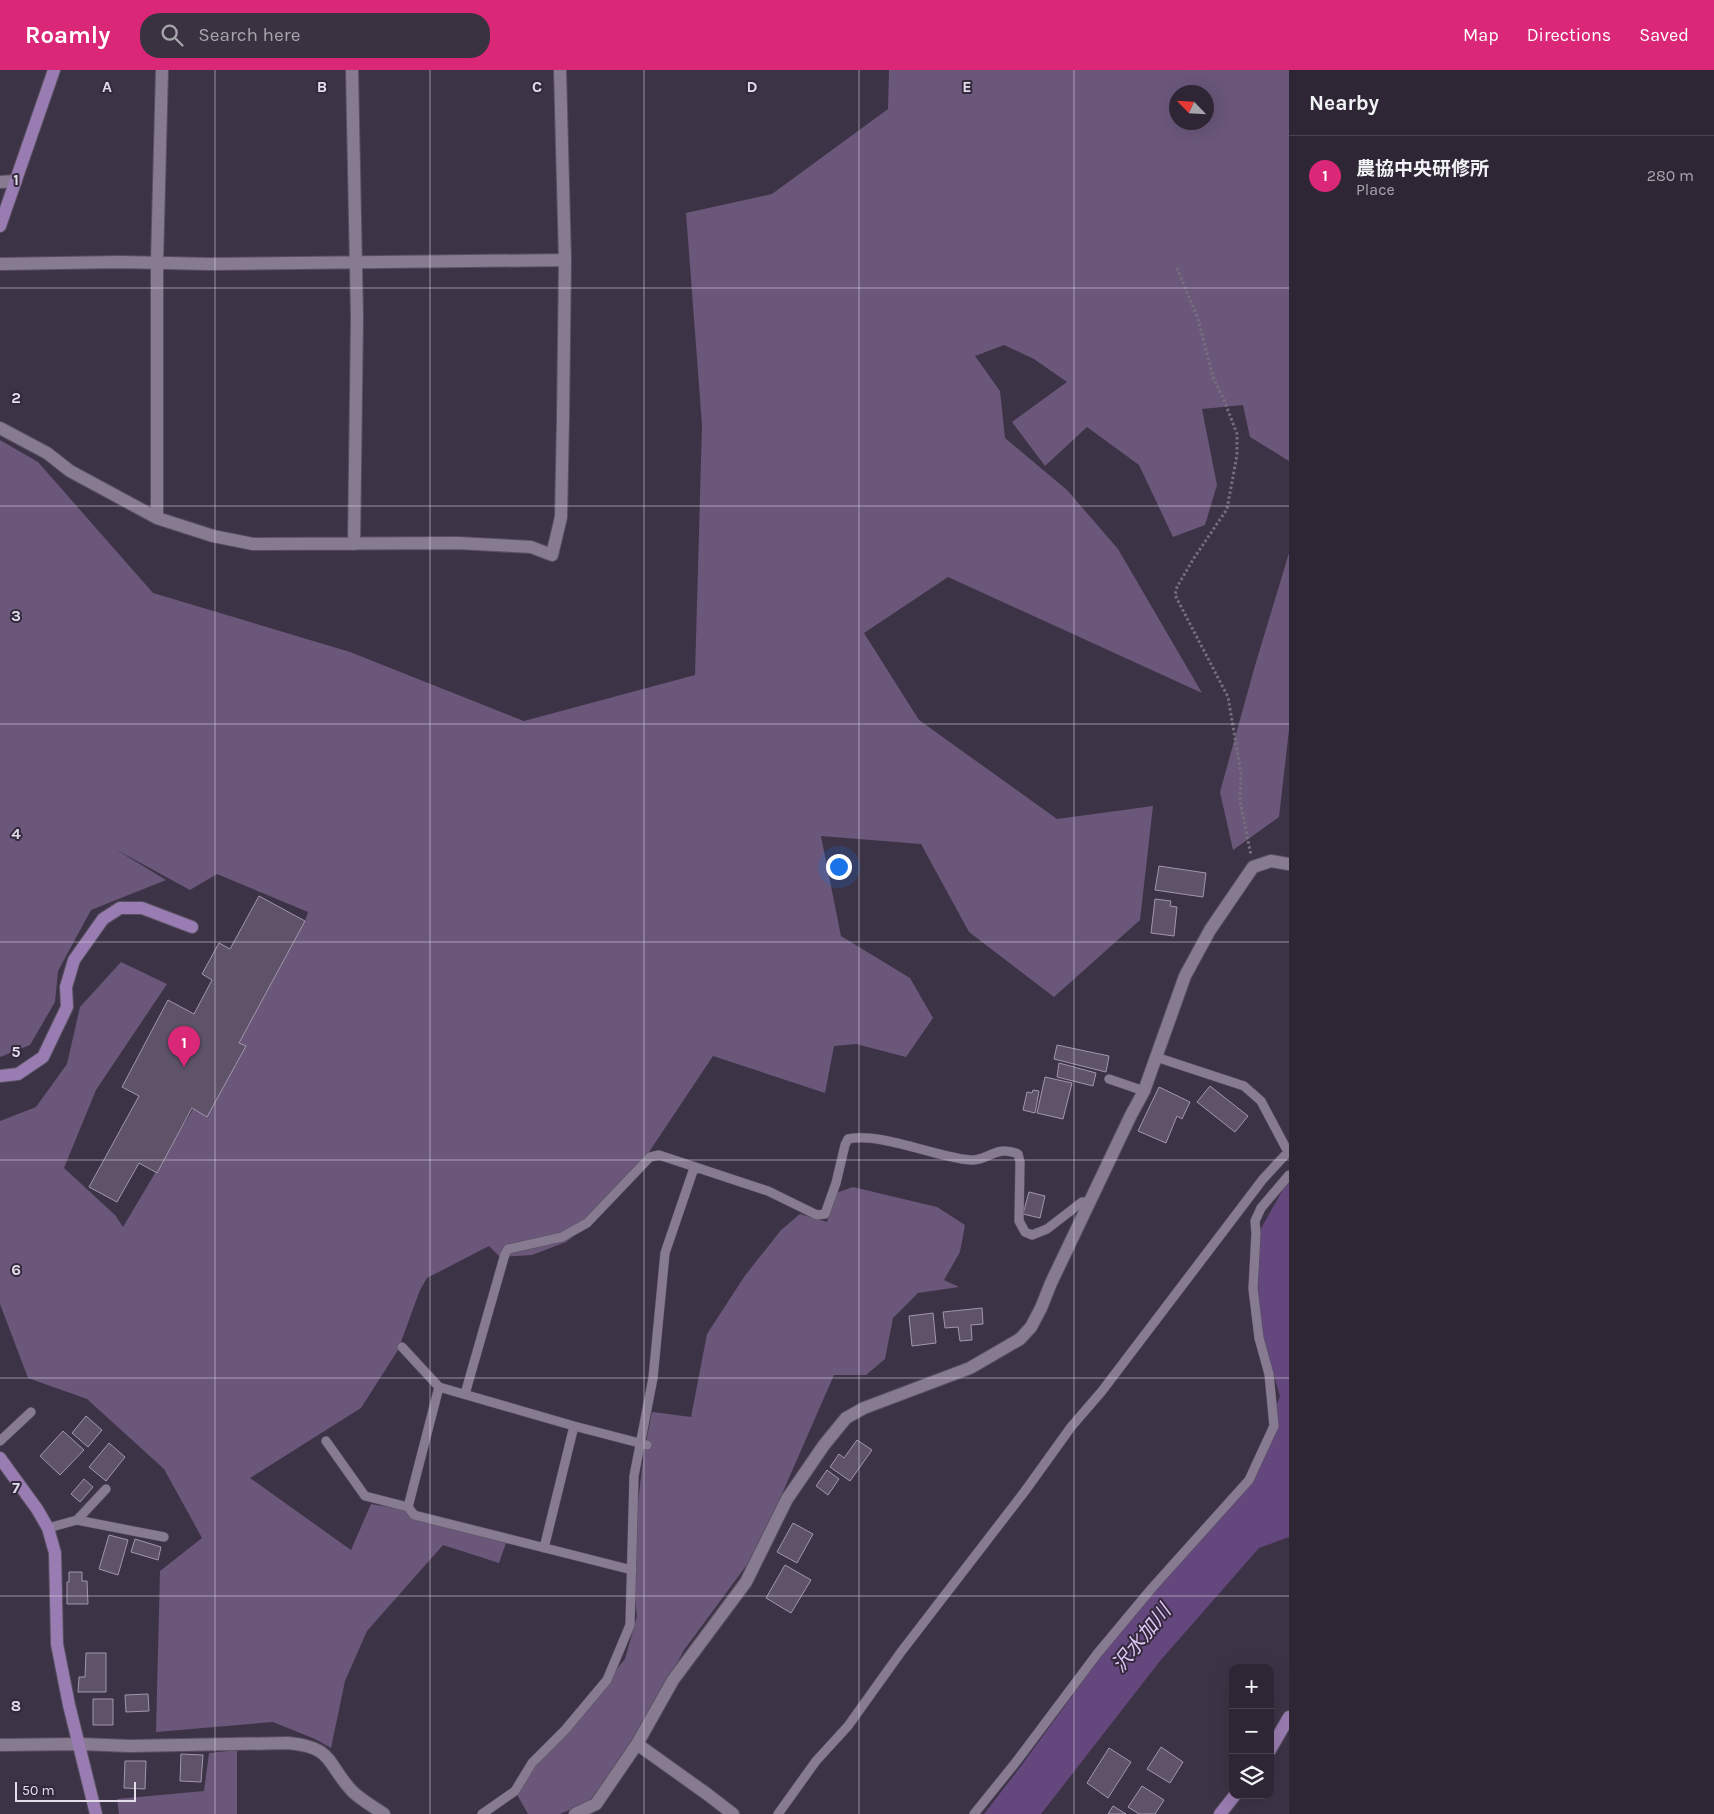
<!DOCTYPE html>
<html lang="en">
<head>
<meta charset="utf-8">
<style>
	body { margin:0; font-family:Karla,"Noto Sans JP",sans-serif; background:#3a3240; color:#f1f3f6 }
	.controls { position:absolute; right:15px; bottom:15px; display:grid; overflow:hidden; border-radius:10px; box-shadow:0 5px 20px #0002 }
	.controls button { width:45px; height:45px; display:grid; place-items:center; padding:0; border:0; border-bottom:1px solid #49434f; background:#2e2634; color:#f1f3f6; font:25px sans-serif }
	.compass { position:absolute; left:1169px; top:15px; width:45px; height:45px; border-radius:50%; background:#2e2634; box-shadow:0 5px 20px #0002; rotate:295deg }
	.scale { position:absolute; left:15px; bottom:12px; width:121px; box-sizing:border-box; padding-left:5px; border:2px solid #e3ddea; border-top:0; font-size:14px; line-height:18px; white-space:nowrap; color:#e3ddea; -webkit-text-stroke:4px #33283c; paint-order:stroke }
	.you { position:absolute; left:838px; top:796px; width:18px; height:18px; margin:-12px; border:4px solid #fff; border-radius:50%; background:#1a73e8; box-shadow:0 0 0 8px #1a73e833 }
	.badge { display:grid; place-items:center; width:32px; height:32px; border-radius:50%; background:#db2777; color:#fff; font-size:16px; font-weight:700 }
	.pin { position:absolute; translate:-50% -41px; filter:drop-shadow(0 1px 2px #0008) }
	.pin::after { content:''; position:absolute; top:26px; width:18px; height:15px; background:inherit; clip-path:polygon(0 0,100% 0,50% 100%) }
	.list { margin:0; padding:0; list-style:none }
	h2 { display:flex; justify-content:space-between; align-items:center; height:65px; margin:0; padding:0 20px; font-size:21px }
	h2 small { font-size:16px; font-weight:400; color:#a7a5ac }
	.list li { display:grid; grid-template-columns:32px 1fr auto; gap:15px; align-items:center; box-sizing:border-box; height:80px; padding:0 20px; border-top:1px solid #49434f }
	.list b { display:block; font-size:19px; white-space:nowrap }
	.list p { margin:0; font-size:16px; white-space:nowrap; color:#a7a5ac }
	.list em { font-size:16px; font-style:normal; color:#a7a5ac }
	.icon { flex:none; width:28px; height:28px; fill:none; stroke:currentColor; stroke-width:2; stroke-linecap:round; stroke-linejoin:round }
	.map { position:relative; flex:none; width:1289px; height:1744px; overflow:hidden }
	header { display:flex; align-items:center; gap:30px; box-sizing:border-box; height:70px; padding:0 25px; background:#db2777; color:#fff }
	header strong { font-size:24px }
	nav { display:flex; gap:28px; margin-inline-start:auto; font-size:18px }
	.search { width:350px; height:45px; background:#3a3240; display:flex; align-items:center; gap:12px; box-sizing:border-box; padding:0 18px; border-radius:20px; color:#a7a5ac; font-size:19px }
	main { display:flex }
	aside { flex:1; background:#2e2634 }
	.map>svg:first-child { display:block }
	.green { fill:#6a577a; fill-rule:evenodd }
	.water { fill:#64477c }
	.building { fill:#5e5368; stroke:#a296ad }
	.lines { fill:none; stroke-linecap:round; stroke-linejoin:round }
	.lane-casing { stroke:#595161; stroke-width:10 }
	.street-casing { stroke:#595161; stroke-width:14 }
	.secondary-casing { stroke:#595161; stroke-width:14 }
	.path { stroke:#766e7f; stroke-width:3; stroke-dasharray:2.5 2.5; stroke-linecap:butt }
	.lane { stroke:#877b92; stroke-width:9 }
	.street { stroke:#877b92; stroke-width:12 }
	.secondary { stroke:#997cb1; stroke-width:12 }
	.grid { fill:none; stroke:#e3ddea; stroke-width:1; stroke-opacity:0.55 }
	.labels { text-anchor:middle; stroke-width:4; stroke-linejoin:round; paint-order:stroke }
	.water-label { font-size:20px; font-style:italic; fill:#dfc5f6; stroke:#33283c }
	.grid-label { font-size:16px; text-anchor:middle; font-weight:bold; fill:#e3ddea; stroke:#33283c; stroke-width:4; stroke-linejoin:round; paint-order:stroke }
</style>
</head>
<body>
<header>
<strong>Roamly</strong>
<div class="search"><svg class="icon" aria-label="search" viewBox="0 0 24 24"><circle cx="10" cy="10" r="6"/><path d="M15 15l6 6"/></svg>Search here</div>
<nav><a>Map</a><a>Directions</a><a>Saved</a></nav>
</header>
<main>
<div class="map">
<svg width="1289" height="1744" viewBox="0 0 1289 1744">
	<rect width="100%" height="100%" fill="#3d3346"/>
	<path class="green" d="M889 0H1289V391L1250 367 1243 335 1202 339 1217 415 1205 455 1173 467 1139 395 1087 357 1045 396 1012 352 1067 312 1034 289 1004 275 975 286 1000 321 1005 368 1067 420 1118 479 1202 623 948 507 864 563 919 650 1057 749 1153 736 1140 850 1054 927 969 862 921 774 821 766 841 866 910 908 933 948 906 987 856 974 834 976 825 1023 713 986 627 1115 605 1140 566 1172 532 1185 500 1187 489 1176 427 1208 420 1220 398 1280 361 1338 250 1408 351 1480 371 1434 412 1441 506 1473 499 1493 443 1475 367 1561 345 1611 331 1678 315 1669 273 1652 156 1662 160 1501 202 1468 164 1399 87 1329 28 1308 0 1234V1051L36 1037 67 994 80 937 121 892 167 914 96 1020 64 1098 115 1145 123 1157 305 851 308 842 217 804 190 820 115 779 166 810 91 840 58 901 55 932 30 975 0 987V370L38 392 153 523 350 582 524 651 695 605 702 355 686 143 772 124 888 39ZM1176 22H1206V52H1176Z
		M1289 483V660L1279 747 1233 780 1220 722 1254 599Z
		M853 1117 937 1137 965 1155 960 1182 944 1210 959 1217 918 1223 893 1248 885 1289 866 1305H834L757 1481 684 1580 661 1624 600 1727 560 1744H528L515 1721 625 1589 637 1546 632 1506 633 1473 644 1382 652 1342 691 1347 707 1264 744 1207 781 1160 800 1144 827 1152 836 1123Z
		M237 1680V1744H119L117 1729 204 1721 209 1683Z"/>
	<path class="water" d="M1289 1109V1467L1259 1478 1160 1591 1041 1744H984L1021 1696 1117 1564 1243 1423 1280 1326 1256 1243 1259 1162Z"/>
	<path class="building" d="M1159 796 1206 803 1203 827 1155 820Z
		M259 826 305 851 239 973 246 976 207 1047 192 1038 157 1103 139 1093 117 1132 89 1117 139 1026 122 1017 168 930 194 944 212 910 202 904 219 873 230 879Z
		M1155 829 1171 831 1170 836 1177 837 1174 866 1151 863Z
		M1057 975 1109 986 1106 1002 1054 989Z
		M1059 993 1096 1003 1093 1016 1057 1007Z
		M1045 1007 1072 1013 1063 1049 1037 1043Z
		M1210 1016 1248 1046 1235 1062 1197 1032Z
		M1159 1017 1190 1032 1182 1049 1177 1046 1166 1073 1138 1061Z
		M1033 1020 1039 1021 1035 1043 1023 1040 1027 1022 1032 1023Z
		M1029 1122 1045 1126 1040 1148 1023 1144Z
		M982 1238 983 1254 971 1255 972 1270 960 1271 958 1257 945 1258 943 1242Z
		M933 1243 936 1273 912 1276 909 1246Z
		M86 1346 102 1360 88 1377 72 1363Z
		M63 1361 84 1380 60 1405 40 1386Z
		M857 1370 872 1380 850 1411 830 1397 839 1384 844 1388Z
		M109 1373 125 1387 106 1411 89 1397Z
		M827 1400 839 1409 828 1425 816 1416Z
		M84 1409 93 1417 80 1432 71 1424Z
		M793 1453 813 1464 797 1493 777 1482Z
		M109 1465 128 1470 118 1505 99 1499Z
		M135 1469 161 1477 158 1490 131 1482Z
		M785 1495 811 1510 791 1543 766 1528Z
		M69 1502H82V1511H87L88 1534H67V1512H69Z
		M86 1583H106V1622H78L79 1607H85Z
		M148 1624 149 1641 126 1642 125 1625Z
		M93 1629H113V1655H93Z
		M1161 1677 1183 1692 1170 1713 1147 1699Z
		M1109 1678 1131 1692 1108 1728 1087 1713Z
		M181 1684 203 1685 201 1712 180 1711Z
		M125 1691H146L145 1719 124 1718Z
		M1142 1716 1164 1730 1155 1744H1139L1128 1737Z
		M1113 1736 1126 1744H1108Z"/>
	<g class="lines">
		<g class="lane-casing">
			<path id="lane" d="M1109 1009 1144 1021
				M402 1277 439 1317
				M465 1324 505 1184 508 1179 562 1167 587 1153 650 1087 659 1085 768 1121 817 1145 825 1144 836 1113 845 1075 848 1069C881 1062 935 1087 970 1090 987 1092 996 1074 1018 1084L1020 1092 1019 1151 1025 1162 1032 1165 1047 1159 1082 1132H1089
				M0 1371 31 1342
				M326 1371 365 1426 408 1437 414 1445 632 1500
				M408 1437 439 1317 574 1356
				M77 1450 164 1467
				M48 1458 77 1450 106 1419
				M544 1478 574 1356 647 1375
				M482 1744 515 1721 532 1693 565 1660 607 1610 630 1555 634 1406 653 1308 665 1183 694 1098
				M778 1744 816 1691 848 1656 901 1582 1025 1421 1071 1357 1102 1321 1263 1109 1288 1082 1261 1031 1244 1016 1156 987
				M974 1744 1016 1692 1097 1584 1152 1518 1249 1410 1274 1356 1269 1304 1259 1268 1253 1219 1256 1163 1255 1151 1261 1138 1289 1105"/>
		</g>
		<g class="street-casing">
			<path id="street" d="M352 0 357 247 354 474
				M0 112 16 111
				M0 194 120 192 210 194 565 190
				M0 358 47 383 70 401 157 448 213 466 253 474 457 473 531 477 552 485 561 447 563 348 565 190 560 0
				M157 448V192L162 0
				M637 1674 707 1724 733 1744
				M0 1675 80 1674 130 1676 288 1673C334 1677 326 1693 352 1721 361 1730 374 1737 384 1744
				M575 1744 596 1734 637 1674 673 1610 746 1512 787 1429 824 1375 846 1348 864 1338 970 1298 1020 1269 1031 1257 1041 1238 1051 1213 1131 1045 1144 1021 1185 906 1210 860 1253 797 1271 791 1289 794"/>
		</g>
		<g class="secondary-casing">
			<path id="secondary" d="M0 156 54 0
				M0 1006 18 1004 43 987 67 937 66 917 74 890 103 849 120 838H142L192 857
				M0 1388 37 1439 48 1458 55 1483 57 1574 69 1635 96 1744
				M1270 1680 1289 1647
				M1220 1744 1235 1725"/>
		</g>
		<path class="path" d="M1177 198 1198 249 1213 307 1224 330 1237 364V385L1227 439 1194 488 1177 517 1175 525 1228 627 1241 703 1240 731 1251 785"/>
		<use href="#lane" class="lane"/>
		<use href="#street" class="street"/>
		<use href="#secondary" class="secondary"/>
	</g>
	<path class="grid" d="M215 0V1744M430 0V1744M644 0V1744M859 0V1744M1074 0V1744M0 218H1289M0 436H1289M0 654H1289M0 872H1289M0 1090H1289M0 1308H1289M0 1526H1289"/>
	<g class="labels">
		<g class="water-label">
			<text transform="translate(1141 1568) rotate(-51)" y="7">沢水加川</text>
		</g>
	</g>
	<g class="grid-label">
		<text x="107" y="22">A</text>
		<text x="322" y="22">B</text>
		<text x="537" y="22">C</text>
		<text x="752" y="22">D</text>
		<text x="967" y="22">E</text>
		<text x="16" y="115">1</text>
		<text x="16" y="333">2</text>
		<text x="16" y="551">3</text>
		<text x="16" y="769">4</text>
		<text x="16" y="987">5</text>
		<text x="16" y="1205">6</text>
		<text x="16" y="1423">7</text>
		<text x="16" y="1641">8</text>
	</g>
</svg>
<div class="controls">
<button>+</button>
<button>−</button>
<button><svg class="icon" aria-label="layers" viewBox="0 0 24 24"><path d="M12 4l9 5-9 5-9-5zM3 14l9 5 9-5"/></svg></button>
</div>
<svg class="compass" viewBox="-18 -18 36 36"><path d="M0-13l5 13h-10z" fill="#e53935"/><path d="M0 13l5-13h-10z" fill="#a7a5ac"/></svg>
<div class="scale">50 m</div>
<div class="you"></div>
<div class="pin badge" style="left:184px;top:997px">1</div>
</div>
<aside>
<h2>Nearby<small></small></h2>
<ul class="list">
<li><span class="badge">1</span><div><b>農協中央研修所</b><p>Place</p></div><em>280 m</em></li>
</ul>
</aside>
</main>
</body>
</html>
